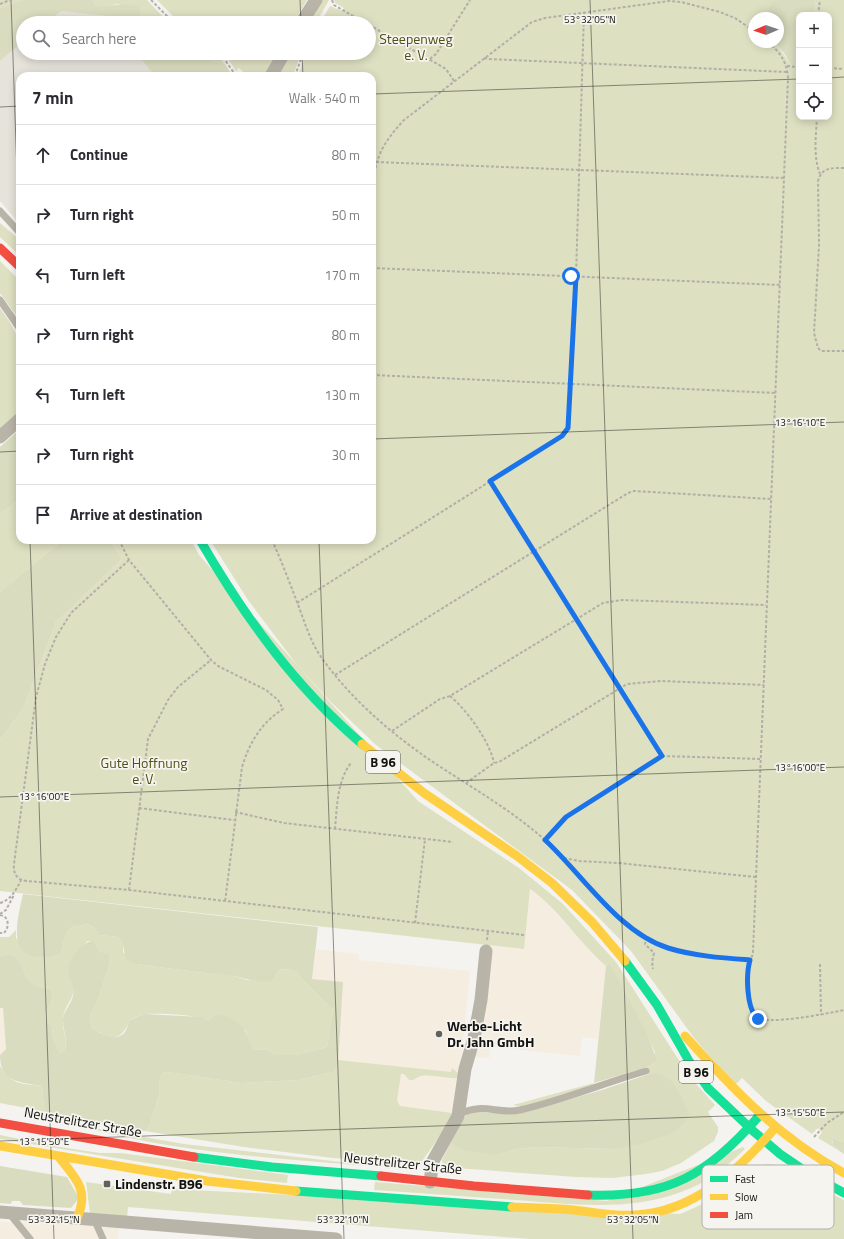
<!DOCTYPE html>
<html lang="en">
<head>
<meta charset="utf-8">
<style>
	body { margin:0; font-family:"Titillium Web",sans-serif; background:#f2f2f3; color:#2b2b33 }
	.controls { position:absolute; right:12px; top:12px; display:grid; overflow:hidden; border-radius:8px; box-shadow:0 2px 10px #0003 }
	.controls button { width:36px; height:36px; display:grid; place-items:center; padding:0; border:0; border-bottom:1px solid #e1e1e2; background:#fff; color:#2b2b33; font:20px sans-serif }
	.compass { position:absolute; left:748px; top:12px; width:36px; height:36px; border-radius:50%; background:#fff; box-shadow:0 2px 10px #0003; rotate:268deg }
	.stop { position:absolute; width:12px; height:12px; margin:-9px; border:3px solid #1a73e8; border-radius:50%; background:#fff }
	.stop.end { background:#1a73e8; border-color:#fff; box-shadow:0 1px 4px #0008 }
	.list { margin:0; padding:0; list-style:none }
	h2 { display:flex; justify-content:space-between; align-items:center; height:52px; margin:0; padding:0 16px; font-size:17px }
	h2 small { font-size:13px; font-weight:400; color:#7c7c81 }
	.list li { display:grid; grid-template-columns:26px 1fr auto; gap:12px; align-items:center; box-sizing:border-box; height:60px; padding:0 16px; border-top:1px solid #e1e1e2 }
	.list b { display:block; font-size:15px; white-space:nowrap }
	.list em { font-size:13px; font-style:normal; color:#7c7c81 }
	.icon { flex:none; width:22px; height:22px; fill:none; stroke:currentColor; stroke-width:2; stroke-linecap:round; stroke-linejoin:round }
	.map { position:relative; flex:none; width:844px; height:1239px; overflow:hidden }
	.search { position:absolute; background:#fff; box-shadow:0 2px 10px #0003; left:16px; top:16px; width:360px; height:44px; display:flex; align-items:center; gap:10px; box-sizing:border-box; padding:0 14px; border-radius:22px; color:#7c7c81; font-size:15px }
	.panel { position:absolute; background:#fff; box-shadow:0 2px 10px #0003; left:16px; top:72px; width:360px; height:472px; border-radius:12px }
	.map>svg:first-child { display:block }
	.commercial { fill:#f5ede0 }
	.built { fill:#e5e3da }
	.green { fill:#dee0c2 }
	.forest { fill:#d9dcbe }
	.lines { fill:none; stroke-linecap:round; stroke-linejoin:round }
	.path { stroke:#b2afa8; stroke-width:2; stroke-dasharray:3 2; stroke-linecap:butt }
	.lane { stroke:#b8b4a8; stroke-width:7 }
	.street { stroke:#b8b4a8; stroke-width:13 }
	.fast { stroke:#16e098; stroke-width:9 }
	.slow { stroke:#ffcf43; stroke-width:9 }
	.jam { stroke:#f24e42; stroke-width:9 }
	.route { stroke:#1a73e8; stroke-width:5 }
	.ticks { fill:none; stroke:#121210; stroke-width:1; stroke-opacity:0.45 }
	.poi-dot { fill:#61615e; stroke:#f5f4ee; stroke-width:1.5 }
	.labels { text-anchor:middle; stroke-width:3.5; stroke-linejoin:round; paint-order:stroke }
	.shield { fill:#f5f4ee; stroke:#565653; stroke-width:1 }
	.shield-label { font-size:13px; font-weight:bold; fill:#121210 }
	.park-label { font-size:14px; fill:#4f5217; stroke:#f5f4ee }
	.poi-label { font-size:14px; font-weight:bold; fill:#121210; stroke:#f5f4ee; text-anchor:start }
	.street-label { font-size:14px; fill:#121210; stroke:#f5f4ee }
	.key { fill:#f5f4ee; stroke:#b1b0ab; stroke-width:1 }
	.key-label { font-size:11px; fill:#121210 }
	.ticks-label { font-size:10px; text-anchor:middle; fill:#121210; stroke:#f5f4ee; stroke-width:3.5; stroke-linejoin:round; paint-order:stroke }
</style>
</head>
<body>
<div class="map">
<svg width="844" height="1239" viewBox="0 0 844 1239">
	<rect width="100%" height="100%" fill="#f4f3ef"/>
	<path class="commercial" d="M530 889 544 899 594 956 606 966 598 1039 582 1037 580 1056 491 1047 489 1058 474 1057 486 1009 491 946 524 949Z
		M316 949 359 954V960L470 971 462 1051 452 1113 420 1164 338 1064 312 979Z
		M0 1008H3L6 1049 0 1055Z
		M0 1222H32L119 1227 118 1239H0Z"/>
	<path class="built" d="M61 11 107 16 112 23H47Z
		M23 42V53H136L155 76H20V224L0 201V61Z"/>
	<path class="green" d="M0 0H23L0 8Z
		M92 0H147L169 23H140V8L117 4 105 7 97 6Z
		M157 0H307L293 23H180Z
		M320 0H329L316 23H307Z
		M334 0H778L771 3 767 14 768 18H754V42H775L791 65 799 66V117H829V15H814V0H844V1142L832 1138V1142L838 1150 818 1138 822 1132 818 1128 812 1134 766 1101 742 1078 735 1085 694 1038 631 951 572 890 376 745 331 702 297 665 248 600 210 540H372V76H298L306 53H369V23H320L330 6 342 11 344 8 335 3Z
		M197 53 217 54 225 64 204 59Z
		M224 53H276L264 76H248L239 68 236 71Z
		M290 53H301L293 76H277Z
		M0 223 20 240V256L0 237Z
		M0 261 20 281V321L0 293Z
		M0 308 9 321 20 341V413L0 430Z
		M20 499V540H63L0 592V514Z
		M110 540H116L118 543 124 540H191L199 555 418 801 519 868 563 904 616 962 689 1076 715 1105 708 1112 718 1127V1132L714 1141 681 1163 662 1171 646 1174 613 1178 576 1177 443 1167 442 1160 451 1142 497 1155 517 1149 535 1147 616 1149 660 1074H649L647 1067 655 1063V1052L610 965 606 966C578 942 560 910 530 889L524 949 0 891V740L23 709 56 622 122 559Z
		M88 924 94 927 98 935 119 937 123 943V952L136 964 212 974 224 973 247 980 272 981 279 970C298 968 297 974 308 985 316 993 323 1003 334 1008 330 1021 330 1034 327 1047L296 1055H276L266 1049 254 1050 248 1043 246 1031 213 1019 208 1021C196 1014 159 1013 145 1014 140 1015 134 1018 130 1020 120 1043 111 1040 92 1028L90 1016 98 1000 110 963 109 956 99 951 92 941H87L68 971C82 1001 64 998 63 1021 62 1031 69 1042 64 1051L60 1053 53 1039 52 1026 46 1021 45 1013C51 1005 54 1000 51 990 44 986 39 989 31 982 21 974 24 949 0 956V937H9L16 930V938L31 956 45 957 61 952 66 934 72 927Z
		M337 1060 451 1072 452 1068 459 1074 458 1078C446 1079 433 1074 421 1076 416 1077 415 1081 409 1080L404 1074H401L397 1100 400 1106 452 1113 442 1133 420 1164 387 1158 376 1160 333 1158 244 1147 145 1131 149 1127 159 1095 160 1078 163 1073 168 1072 241 1083 298 1080 333 1072Z
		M0 1066C14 1086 20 1083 42 1086L44 1107 47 1112 0 1103Z
		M594 1083C586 1093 535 1103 521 1107L513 1105Z
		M93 1128 184 1144 384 1167C286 1159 187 1154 91 1129Z
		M0 1135 60 1147 100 1153H120L288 1175 287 1183 239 1178 0 1139Z
		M743 1147 745 1149C725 1168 707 1183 681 1192 628 1212 570 1204 516 1200 469 1197 421 1193 374 1190L375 1182 607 1201Z
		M768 1164 777 1165 844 1200V1239H530L128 1207 127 1217 90 1213 86 1182 171 1194 172 1189 680 1214C699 1206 716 1198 733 1187 746 1178 752 1166 768 1164Z"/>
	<path class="forest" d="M23 0H92L97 6C110 8 128 0 140 8V23H112L106 16 61 11 47 23H23V42L0 61V8Z
		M778 0H814V15H799V66L791 65 784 53 775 43 778 42V18H768L767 14 771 2Z
		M136 53H197L204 59 225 64 232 75 155 76Z
		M20 429V499L0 514V447Z
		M63 540H110L122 559 56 622 23 709 0 740V592Z
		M23 894 318 927 312 979 343 982 338 1064 333 1072 298 1080 241 1083 168 1072 163 1073 160 1078 159 1095 149 1127 145 1131 47 1112 44 1107 42 1086C21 1082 0 1083 0 1055L6 1049 3 1008H0V956C24 949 21 974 31 982 39 989 44 986 51 990 54 1000 51 1005 45 1013L46 1021 52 1026 53 1039 60 1053 64 1051C69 1042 63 1031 63 1021 63 1011 71 1005 73 996 75 984 68 978 68 969 68 960 83 941 93 941L99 951 109 955 110 963 98 1000 90 1016 92 1028C101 1034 116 1043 125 1032 127 1029 128 1023 130 1020L144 1014 201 1017 208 1021 218 1014C228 1016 242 1023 246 1033 249 1040 249 1044 254 1050L266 1049 276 1055H296L327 1047C330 1034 330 1021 334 1009 324 1003 316 993 308 985 297 974 298 968 279 970L272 981C250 984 233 972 212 974L136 964 127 960C123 952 125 944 119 937L98 935 94 927 88 924 72 927 66 934 61 952C54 957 46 957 37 957 6 954 19 913 23 894Z
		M610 964 646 1032 657 1060 655 1063 647 1067 594 1083 606 966Z
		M649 1074C652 1074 656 1073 659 1074 674 1077 684 1101 689 1114L684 1124 670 1134 647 1142 616 1149 535 1147 517 1149 497 1155 466 1151 454 1146 451 1142 462 1119 468 1114 478 1112 518 1114 602 1090Z
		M832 1138 844 1142V1154C838 1150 832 1146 832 1138Z
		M0 1166 67 1177 79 1198 71 1208 23 1205 20 1201H12L11 1204 0 1203Z"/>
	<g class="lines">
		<path class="path" d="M151 0 174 23
			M332 0 334 5 365 23
			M0 4 10 0
			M818 15 820 0
			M318 23 321 17
			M369 25 446 69 454 81
			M768 42C780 52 787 62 788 78L753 952C752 958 749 963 748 969 746 979 749 1011 756 1017 765 1026 830 1013 844 1010
			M220 53 234 73
			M484 58 488 59 787 72
			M430 59 436 54 470 0
			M787 66 799 67
			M829 68 844 69
			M295 76 303 53
			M817 117C816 135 813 157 820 174
			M376 162 785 178
			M844 168C831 168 822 167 818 181L819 245 814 333 818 348 821 351H844
			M372 198C374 161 379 147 404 120L532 22 545 18 669 1 681 2 720 12 735 18 754 31
			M372 268 780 285
			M372 375 776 393
			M490 481 662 756
			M119 540 129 560 211 660 218 666 266 690 278 700 283 709C260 724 250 742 242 767L225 902
			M272 540C281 560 289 581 297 602 304 620 309 638 319 654 347 695 387 730 427 758 467 785 509 808 545 840 583 873 609 919 655 942 683 956 719 957 750 960
			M129 560 71 613 56 637 45 664 36 697 14 864C13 874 17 880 27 881L129 890 524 935
			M297 603 562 436 568 428 576 276 584 12
			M335 675 628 493 634 491 771 499
			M450 696C467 710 490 742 494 763
			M392 731 440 699 450 696 603 603 622 600 766 605
			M466 783 494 763 499 762 627 684 661 681 764 685
			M139 808 234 820
			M235 812 284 823 453 842
			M335 829C337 807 337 781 351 763
			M545 840 566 817 662 756 761 759
			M564 858 579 861 618 863 756 877
			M129 890 148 739 168 700 178 687 211 660
			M0 903C11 900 16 890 21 880
			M0 914 6 910 14 895
			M0 915 4 916C9 921 9 927 4 933H0
			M415 923 425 839
			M647 937 645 944 654 953 652 962 653 969
			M487 940 488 931
			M820 964 821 1015
			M814 1137 827 1123 844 1112"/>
		<path class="lane" d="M0 211 20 233
			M0 300 20 329
			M458 1115C484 1101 496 1115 520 1110 563 1100 604 1083 646 1071
			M9 1213 30 1239
			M94 1219 103 1239"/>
		<path class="street" d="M301 23 316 0
			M271 76 284 53
			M0 437 20 419
			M430 1182 433 1161 458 1116 465 1069 474 1038 481 1000 486 951
			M0 1212 336 1239"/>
		<path class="fast" d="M200 540C244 616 295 687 362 744
			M625 961 657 1005 689 1061 708 1088 752 1130 780 1154 811 1175 844 1193
			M194 1157 272 1167 381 1176
			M296 1191 512 1207
			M588 1195C668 1198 708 1175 759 1116"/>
		<path class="slow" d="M362 744 424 793 517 856 552 883 592 922 625 961
			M685 1036C733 1089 780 1139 844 1173
			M0 1146 207 1181 296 1191
			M58 1156C75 1177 90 1190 77 1218
			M512 1207C532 1208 552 1208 573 1210 594 1212 615 1217 636 1215 693 1212 739 1170 774 1129"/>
		<path class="jam" d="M0 248 20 267
			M0 1123 194 1157
			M381 1176 474 1186 588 1195"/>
	</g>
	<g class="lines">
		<path class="route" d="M571 276H576L568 428 562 436 490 481 662 756 566 817 545 840C582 874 619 933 668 948 694 956 723 958 750 960 746 974 746 1009 758 1019"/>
	</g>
	<path class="ticks" d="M11 0 20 259M300 0 301 23M590 0 633 1239M302 53 303 76M829 78 844 77M372 94 799 79M0 107 20 106M372 439 844 422M0 452 20 451M30 540 54 1239M319 540 344 1239M0 797 844 767M0 1141 844 1112"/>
	<g class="poi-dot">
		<circle cx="439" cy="1034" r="4"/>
		<rect x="103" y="1180" width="8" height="8" rx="2"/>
	</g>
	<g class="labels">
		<g class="shield">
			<rect x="366" y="751" width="34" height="22" rx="3"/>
			<rect x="679" y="1061" width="34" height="22" rx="3"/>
		</g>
		<g class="shield-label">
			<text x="383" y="767">B 96</text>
			<text x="696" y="1077">B 96</text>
		</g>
		<g class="park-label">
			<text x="416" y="44">Steepenweg<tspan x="416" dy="16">e. V.</tspan></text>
			<text x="144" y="768">Gute Hoffnung<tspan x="144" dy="16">e. V.</tspan></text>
		</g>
		<g class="poi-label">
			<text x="447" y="1031">Werbe-Licht<tspan x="447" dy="16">Dr. Jahn GmbH</tspan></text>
			<text x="115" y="1189">Lindenstr. B96</text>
		</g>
		<g class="street-label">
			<text transform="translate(83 1122) rotate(10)" y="5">Neustrelitzer Straße</text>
			<text transform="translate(403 1163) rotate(6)" y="5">Neustrelitzer Straße</text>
		</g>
	</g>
	<rect x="702" y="1165" width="132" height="64" rx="6" class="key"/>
	<rect x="710" y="1176" width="18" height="6" fill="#16e098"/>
	<rect x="710" y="1194" width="18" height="6" fill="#ffcf43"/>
	<rect x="710" y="1212" width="18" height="6" fill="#f24e42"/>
	<g class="key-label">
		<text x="735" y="1183">Fast</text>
		<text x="735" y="1201">Slow</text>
		<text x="735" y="1219">Jam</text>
	</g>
	<g class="ticks-label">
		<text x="590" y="23">53°32'05"N</text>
		<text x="800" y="426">13°16'10"E</text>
		<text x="800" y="771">13°16'00"E</text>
		<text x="44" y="800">13°16'00"E</text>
		<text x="800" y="1116">13°15'50"E</text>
		<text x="44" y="1145">13°15'50"E</text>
		<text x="54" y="1223">53°32'15"N</text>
		<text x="343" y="1223">53°32'10"N</text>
		<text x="633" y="1223">53°32'05"N</text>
	</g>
</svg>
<div class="controls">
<button>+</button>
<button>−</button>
<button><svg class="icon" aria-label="locate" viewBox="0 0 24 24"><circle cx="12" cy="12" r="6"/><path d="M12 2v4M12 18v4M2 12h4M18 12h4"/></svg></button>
</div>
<svg class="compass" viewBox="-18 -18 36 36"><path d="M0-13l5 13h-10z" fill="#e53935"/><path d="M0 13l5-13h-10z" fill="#7c7c81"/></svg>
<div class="stop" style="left:571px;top:276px"></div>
<div class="stop end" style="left:758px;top:1019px"></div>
<div class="search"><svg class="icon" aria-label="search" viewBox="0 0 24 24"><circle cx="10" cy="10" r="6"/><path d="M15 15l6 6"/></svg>Search here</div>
<section class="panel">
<h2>7 min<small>Walk · 540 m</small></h2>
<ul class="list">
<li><svg class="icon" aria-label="ahead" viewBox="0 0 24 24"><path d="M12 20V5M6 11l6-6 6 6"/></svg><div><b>Continue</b></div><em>80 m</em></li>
<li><svg class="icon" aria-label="right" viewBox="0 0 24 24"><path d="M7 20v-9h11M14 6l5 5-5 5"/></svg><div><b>Turn right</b></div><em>50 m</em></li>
<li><svg class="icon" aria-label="left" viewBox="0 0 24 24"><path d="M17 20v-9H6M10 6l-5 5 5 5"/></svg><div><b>Turn left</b></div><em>170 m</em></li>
<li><svg class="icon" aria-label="right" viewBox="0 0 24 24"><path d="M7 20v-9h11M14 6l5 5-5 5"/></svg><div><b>Turn right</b></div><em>80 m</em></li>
<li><svg class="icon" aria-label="left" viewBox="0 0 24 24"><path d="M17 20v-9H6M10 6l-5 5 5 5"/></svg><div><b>Turn left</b></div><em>130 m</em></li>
<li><svg class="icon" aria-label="right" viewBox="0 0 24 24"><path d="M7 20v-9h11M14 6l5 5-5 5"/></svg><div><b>Turn right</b></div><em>30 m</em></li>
<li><svg class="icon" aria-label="arrive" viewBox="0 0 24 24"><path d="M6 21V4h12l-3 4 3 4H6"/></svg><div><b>Arrive at destination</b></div></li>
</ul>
</section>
</div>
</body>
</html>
